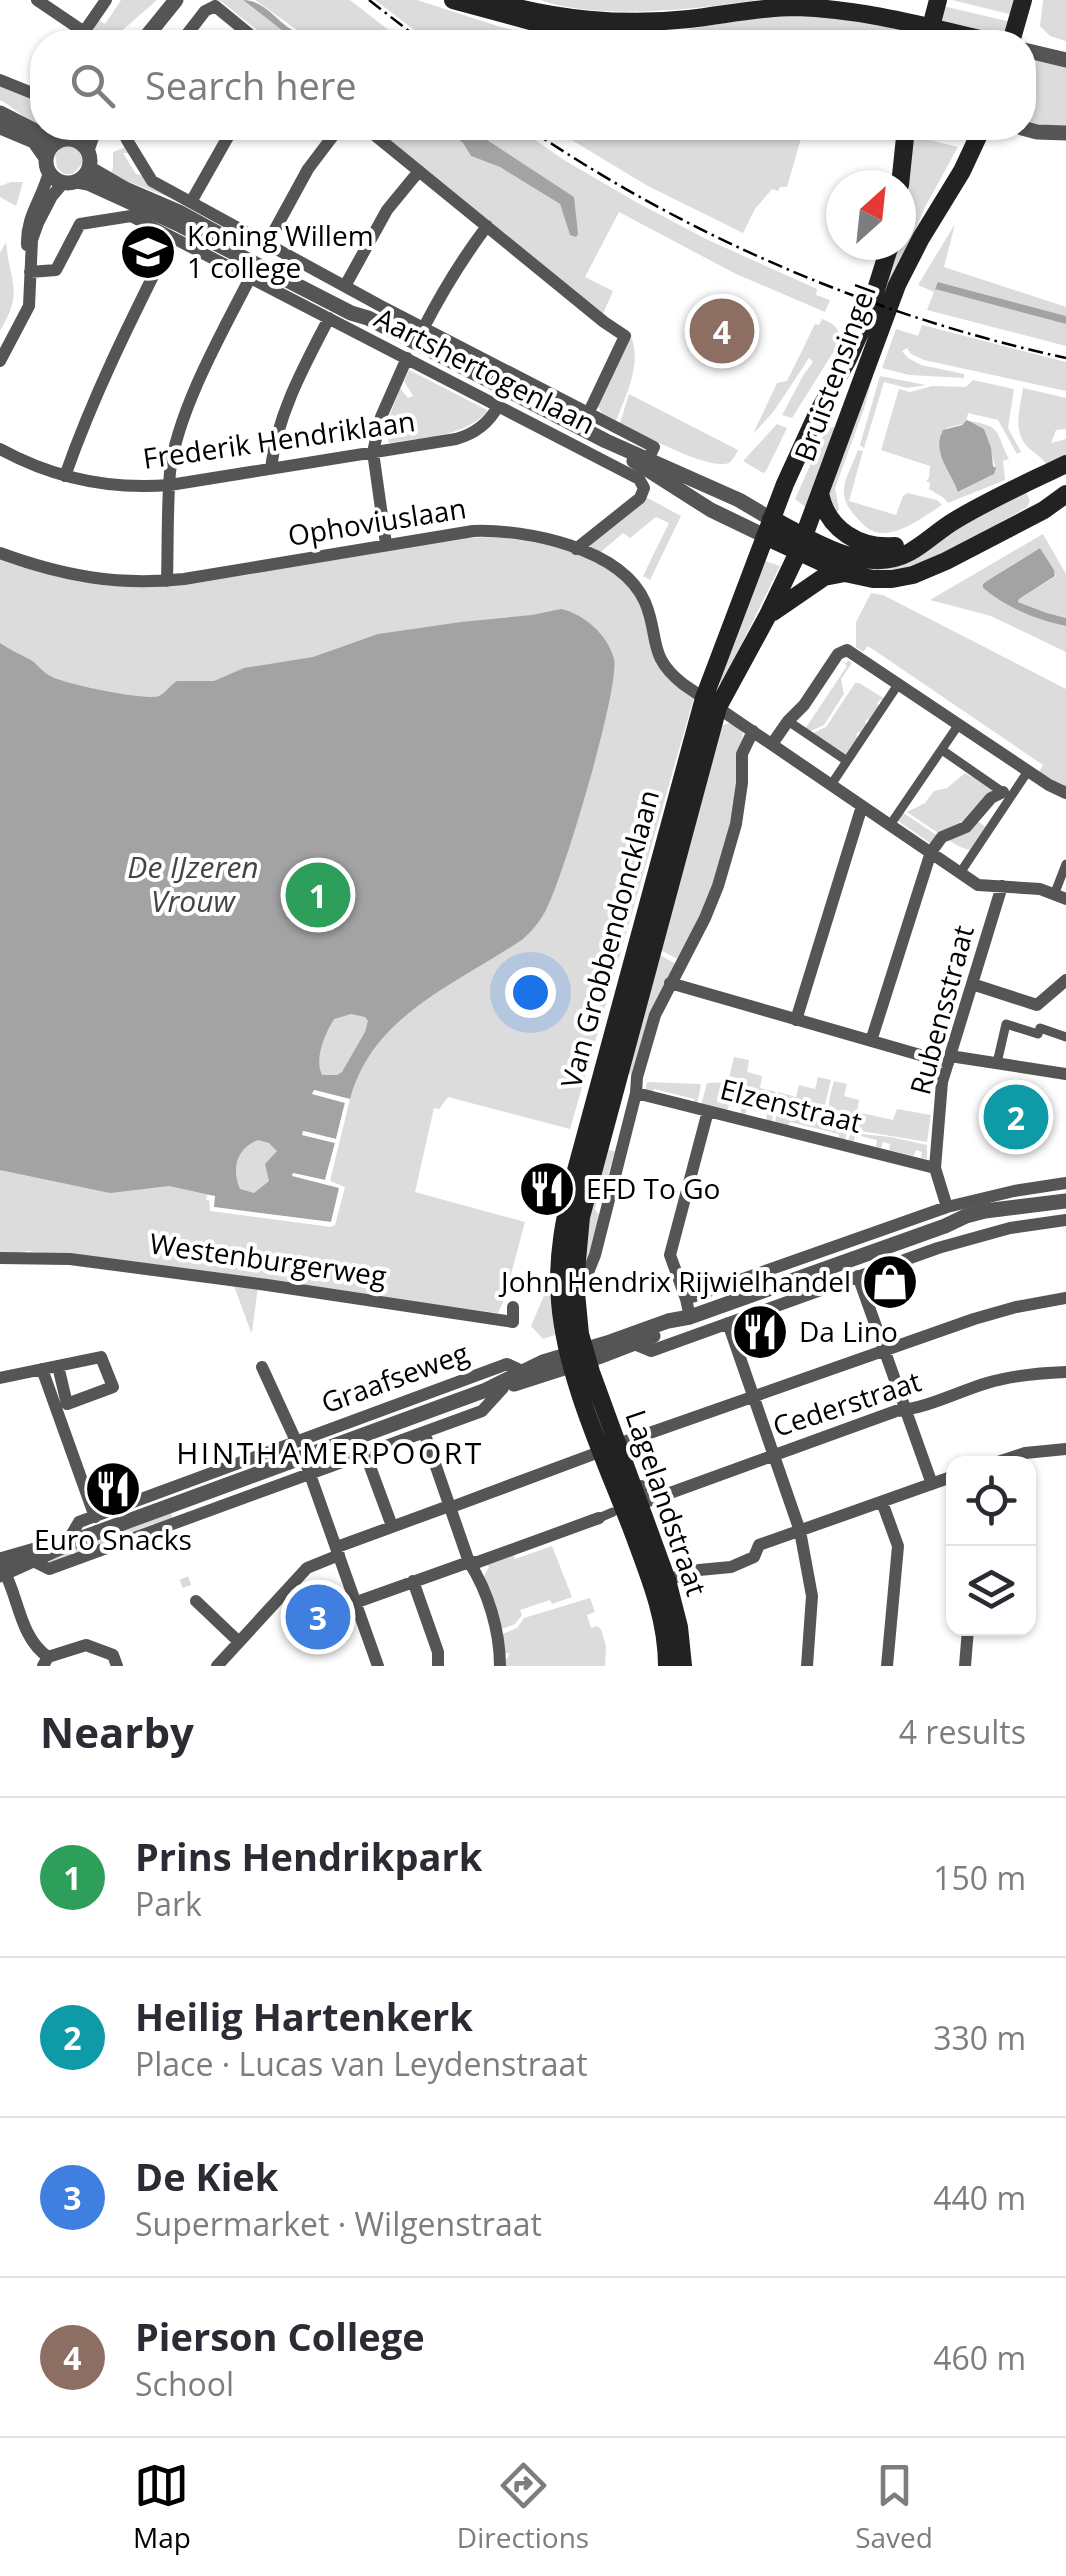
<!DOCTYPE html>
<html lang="en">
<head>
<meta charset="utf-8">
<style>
	body { margin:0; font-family:"Open Sans",sans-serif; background:#f2f2f3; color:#2b2b33 }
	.controls { position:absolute; right:30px; bottom:30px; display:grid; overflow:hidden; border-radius:20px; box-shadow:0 2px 8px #0004 }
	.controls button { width:90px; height:90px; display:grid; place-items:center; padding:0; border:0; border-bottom:2px solid #e1e1e2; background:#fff; color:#2b2b33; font:50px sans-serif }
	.compass { position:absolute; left:826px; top:170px; width:90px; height:90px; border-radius:50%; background:#fff; box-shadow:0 2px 8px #0004; rotate:27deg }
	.you { position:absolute; left:530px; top:992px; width:35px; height:35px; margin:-25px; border:8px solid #fff; border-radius:50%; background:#1a73e8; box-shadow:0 0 0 15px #1a73e833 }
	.badge { display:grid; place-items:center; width:65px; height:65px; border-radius:50%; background:#000; color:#fff; font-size:32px; font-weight:700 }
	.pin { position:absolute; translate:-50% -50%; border:5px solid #fff; box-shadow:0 2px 10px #0006 }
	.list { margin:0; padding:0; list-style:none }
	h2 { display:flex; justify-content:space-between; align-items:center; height:130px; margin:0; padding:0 40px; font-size:42px }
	h2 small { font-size:32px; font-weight:400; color:#7c7c81 }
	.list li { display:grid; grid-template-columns:65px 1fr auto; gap:30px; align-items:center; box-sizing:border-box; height:160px; padding:0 40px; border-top:2px solid #e1e1e2 }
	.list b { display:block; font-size:38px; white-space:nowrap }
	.list p { margin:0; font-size:32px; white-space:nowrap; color:#7c7c81 }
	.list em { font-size:32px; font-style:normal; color:#7c7c81 }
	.icon { flex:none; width:55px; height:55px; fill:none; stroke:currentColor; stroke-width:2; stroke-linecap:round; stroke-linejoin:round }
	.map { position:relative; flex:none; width:1066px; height:1666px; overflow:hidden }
	.search { position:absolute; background:#fff; box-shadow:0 2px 8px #0004; left:30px; right:30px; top:30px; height:110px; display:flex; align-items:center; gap:25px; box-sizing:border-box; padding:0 35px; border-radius:40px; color:#7c7c81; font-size:38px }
	.sheet { height:770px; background:#fff }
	nav { display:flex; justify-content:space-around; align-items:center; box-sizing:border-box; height:140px; border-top:2px solid #e1e1e2; background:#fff; font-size:28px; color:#7c7c81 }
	nav a { display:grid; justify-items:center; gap:5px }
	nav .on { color:#000 }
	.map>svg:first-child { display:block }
	.green { fill:#dcdcdc }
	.water { fill:#a3a3a3; fill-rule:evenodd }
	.pier { fill:#fff }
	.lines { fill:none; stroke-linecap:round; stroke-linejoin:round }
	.pedestrian-tunnel { stroke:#d9d9d9; stroke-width:9; stroke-dasharray:9 4.5; stroke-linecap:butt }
	.pedestrian { stroke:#555; stroke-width:9 }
	.minor { stroke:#555; stroke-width:12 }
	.tertiary { stroke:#555; stroke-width:15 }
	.secondary { stroke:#222; stroke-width:18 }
	.rail { stroke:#000; stroke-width:2.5; stroke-dasharray:15 5 2.5 5; stroke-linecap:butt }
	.labels { text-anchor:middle; stroke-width:8; stroke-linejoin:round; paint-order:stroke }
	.poi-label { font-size:28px; fill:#000; stroke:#fff; text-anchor:start }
	.street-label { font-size:28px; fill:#000; stroke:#fff }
	.water-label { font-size:30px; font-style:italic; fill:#444; stroke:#fff }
	.neighbourhood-label { font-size:30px; letter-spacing:2.5px; fill:#000; stroke:#fff }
</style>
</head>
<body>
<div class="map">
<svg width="1066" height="1666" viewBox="0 0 1066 1666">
	<rect width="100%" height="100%" fill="#fff"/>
	<path class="green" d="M121 0H157L109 42C99 42 96 34 93 26L97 19 105 24Z
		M216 0H243L297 42H272L221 1Z
		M255 0H350L404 42H359L347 35 339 32 304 35Z
		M375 0H417L504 28 578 42H430Z
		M540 0H758C696 9 600 21 540 0Z
		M952 0H1017L1013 15Z
		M1043 0H1066V41L1050 36 1040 26Z
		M943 6 1011 22 1003 38 942 24 940 22Z
		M780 14 831 15 900 25 895 42 683 41 689 29Z
		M1037 58 1066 66V129L1024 123V106Z
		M0 84 42 102V122L38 125C24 119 14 107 0 100Z
		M373 128H445L463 143 471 156 500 167 560 204 570 235 573 197 469 128H518L564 160 636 202 706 239 817 289 816 295 830 300 825 312 736 274 619 212 585 277 613 291 603 314Z
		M546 128H804L787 187H780L778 191 772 189 755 209 743 233 646 185 552 128 550 131Z
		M910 135 958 147 925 207 891 288 886 286 896 245H901V218Z
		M71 146 79 150 83 163 73 174H64L57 168 55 154 62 147Z
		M126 147 131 153H123L136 174 146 176 171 198 132 183 110 178 113 167V152Z
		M11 182H23L16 206 0 197V186Z
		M955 224 944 267 1066 307V316L938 282 936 289 1066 324V346L927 310 934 292 918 285Z
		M6 242C10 285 24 290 0 331V253Z
		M822 319C834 324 842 329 839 343L792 418 782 415 804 374 813 362 809 358 774 411 753 434 777 383 787 381 815 324 819 325Z
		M922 325 1066 362V391L924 360 911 354 907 348 902 351 908 358 921 365 964 374V378L909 375 882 368 896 329 918 336Z
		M632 339C641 366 626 395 616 421L602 413 597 405 627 340Z
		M880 349 864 409 835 488 839 509 835 515 827 491Z
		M409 370 487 410 486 413C460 438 424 437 389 443L388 438 400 429 396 425 386 432 385 428 400 388 408 398 413 396 404 381Z
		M880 376 926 385 907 388 884 382 864 448 860 445Z
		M973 380 1014 389 1008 428 1021 452 1017 454 998 420 968 413 966 423 947 428 941 433 946 468 952 473 959 492 992 475 995 466 984 429 970 423V421C1004 427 995 433 1009 459L1003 461 1005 480 948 503 944 498 929 489 930 483 926 481 929 478 930 466 881 450 899 389 910 392 932 386 966 387Z
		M1023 388 1066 398V429L1056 430 1051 443 1066 439V459L1048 467C1042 458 1039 456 1031 450 1011 434 1020 410 1023 388Z
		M629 394 738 450C736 454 732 461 729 463 708 471 640 433 620 423Z
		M777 424 787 428 766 471 763 473 743 461Z
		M832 427 838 428 808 509 795 499 825 432Z
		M858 450 863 451 849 501 896 515 903 496 907 493 937 500 942 505C926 515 906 531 886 533 874 534 867 529 859 520 833 494 846 481 858 450Z
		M1026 492 1030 501 1027 507 945 555 907 571H857L821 553 847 564 947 533Z
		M644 496 681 516 650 580 643 576 669 523 656 517 630 538 623 533 601 552 589 546Z
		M1043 534 1066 574V618L1047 613 1018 602 1019 599 1056 576 1054 570 1040 548 990 579 983 588C1007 608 1036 620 1066 626V652L991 616 930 600Z
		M494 537C550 543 622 551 644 611 650 625 648 644 656 656 663 668 684 683 695 694L570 1129 448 1097 439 1109 434 1108 415 1192 525 1222 504 1300 498 1313 28 1251 0 1257V557L119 586 460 538Z
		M762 560 780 566 722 684 716 680Z
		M871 593 883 595 1066 689V788L1039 772 1043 765 868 646 863 652 856 647V622Z
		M848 660 852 663 841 679 844 694 824 725 809 732 805 729 847 666 842 661 846 663Z
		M855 683H859L885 699 880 700 877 704 880 706 871 720 867 719 865 723 867 725 862 733 858 732 856 736 859 738 847 755 844 756 811 734 826 727Z
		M729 723 734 724 743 733 735 804 714 886 679 960 659 949 721 726Z
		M965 773 972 777 975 775 1000 792 969 823 941 835 907 812 925 803 934 791 947 788Z
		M902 812 938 836 934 846 897 820Z
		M977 821 986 827 970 850 960 847 948 840Z
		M658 954 676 964 634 1075 629 1074V1060Z
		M734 1057 749 1060 747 1072 762 1076 760 1088 776 1092 773 1111 731 1081 729 1078Z
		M818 1077 831 1080 825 1104 817 1106 815 1103 814 1106 777 1112 778 1092 796 1097 799 1085 815 1089Z
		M834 1081 847 1084 844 1096 859 1100 857 1112 893 1120 897 1109 931 1115 927 1142 837 1127C825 1110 829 1099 834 1081Z
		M647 1082 700 1084 701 1085 697 1104 694 1103V1099L654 1089 652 1093 645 1091Z
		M726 1082 773 1115 772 1122 766 1121 767 1114 747 1109 745 1115 741 1114V1108L729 1105 727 1111 701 1105 707 1083Z
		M821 1108 835 1129 847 1133 845 1140 839 1138V1134L790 1122 788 1126 775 1123 776 1116Z
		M851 1133 891 1137 927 1145V1159L921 1158 922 1152 916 1150 914 1156 889 1150 890 1144 883 1142 881 1148 876 1147 877 1140 856 1135 853 1142 848 1140Z
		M605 1149 617 1152 614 1154 607 1179 603 1177 595 1209 601 1218 585 1269 583 1245Z
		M234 1286 258 1287 252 1332H251Z
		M549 1290 555 1335 543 1339 531 1326 546 1291Z
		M171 1513 174 1521 158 1526 153 1524 53 1563 43 1560Z
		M552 1546 572 1597 552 1604 550 1600 520 1610 522 1615 515 1624 502 1629 483 1578 489 1567 487 1565 512 1552 515 1559Z
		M590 1598 595 1612 587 1615 591 1628 597 1626 601 1629 606 1646 605 1666H505V1659L508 1658 509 1653H504L500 1635 517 1628 524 1618Z"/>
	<path class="water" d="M243 0C269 0 280 30 305 35 327 39 337 26 359 42H297Z
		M445 128H469L574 197 578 234 576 237 570 235 560 204 500 167 471 156 463 143Z
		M938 282 1066 316V324L935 289Z
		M967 420 984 429 991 448 993 466 996 468 994 474 958 492C951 471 931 453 943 430L962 425Z
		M1040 548 1054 570 1055 576 1019 599 1018 602 1047 613 1066 618V626C1036 620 1007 608 983 588V584L990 579Z
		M561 609C584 614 608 635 614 659 620 688 563 879 546 910 540 921 533 930 523 939 456 985 373 1014 350 1099L314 1090 313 1094 345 1102 336 1139 304 1131 303 1135 335 1143 325 1180 293 1173 340 1188 331 1222 213 1207 215 1196 169 1186 110 1193 0 1170V643C11 651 23 655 34 662 40 668 44 673 52 677 66 684 145 701 159 696 166 693 171 684 177 681H214L244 668 313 657 378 634 461 622 532 615ZM351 1014 365 1017 368 1021 365 1032 342 1072 337 1075H322C314 1058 325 1034 334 1019ZM258 1140 269 1143 277 1151 265 1164 269 1181 254 1193 240 1189C231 1168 237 1148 258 1140Z"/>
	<path class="pier" d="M314 1090 350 1099 330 1181 345 1187 335 1225 331 1227 210 1211 209 1200H206L207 1195 215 1196 214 1207 331 1222 339 1188 292 1176 293 1173 325 1180 335 1143 302 1135 303 1131 336 1139 345 1103 312 1094Z"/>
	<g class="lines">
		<path class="pedestrian-tunnel" d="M184 1578 188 1590"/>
		<path class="pedestrian" d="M788 721 847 761
			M942 750 1004 793
			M831 785 899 683
			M890 825 959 724
			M960 873 1028 771
			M1054 895 1066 864
			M997 1063 1006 1024 1038 1034 1040 1028 1066 1037
			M599 1518 613 1512"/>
		<path class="minor" d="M37 0 99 42
			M77 42 106 0
			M181 42 205 11 215 6 259 42
			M0 80 42 97
			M127 128 125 135 127 140 152 181 379 305 654 447 648 459
			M366 128 604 322 625 336 588 414
			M191 202 233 128
			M267 244 308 169 339 128
			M27 245C26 215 42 200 49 172
			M30 272 56 270 80 224 131 216 639 479 644 488 640 498 576 549
			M345 286 387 210 419 171
			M423 329C442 292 462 259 487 226
			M0 361 29 306 32 240 38 223 52 196 63 183
			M0 449C53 478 110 490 170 485L456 439C474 434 489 423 498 406
			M271 468C277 415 304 366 329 318
			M65 476C94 393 133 316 172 238
			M386 544 373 452 381 417 407 358
			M0 553C63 576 117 586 184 579L473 531C527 529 621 548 645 602 660 638 647 656 683 684L978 885 1040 889 1066 899
			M167 581C168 545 167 508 170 472 177 412 222 332 250 278
			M772 744 788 721 804 705 838 654 847 650 1049 785 1066 793
			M670 983 948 1063
			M972 984 1037 1005 1066 980
			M796 1020 862 806
			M871 1041 931 852 942 837 966 827 991 798 1003 792
			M950 1056 1066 1074
			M636 1093 935 1168
			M947 1207 935 1168 942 1082 1002 886
			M0 1258 70 1259 267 1285 513 1322V1307
			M858 1276 932 1484
			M575 1282 589 1270 595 1255 636 1093 637 1077 655 1015 705 918 718 886 736 824 742 783V754L753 731
			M686 1299 947 1207 1014 1191 1066 1183
			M690 1317 686 1299 670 1255 708 1111
			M728 1323 800 1531 812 1596 807 1666
			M634 1344 651 1351 938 1248 1010 1228 1066 1220
			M262 1367 296 1441
			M42 1369 95 1517
			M0 1378 101 1357 113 1387 67 1404 58 1366
			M424 1432 469 1562C488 1591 500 1631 500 1666
			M365 1453 392 1526
			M628 1454 624 1442 974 1319 1016 1307 1066 1298
			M992 1464 1025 1453 1066 1449
			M307 1466 378 1666
			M641 1486 648 1501 896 1411C928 1408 957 1392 987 1383 1013 1375 1039 1373 1066 1372
			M882 1502 898 1546 887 1666
			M449 1508 602 1451
			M69 1539 79 1522 507 1364 522 1371
			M337 1547 449 1506
			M33 1561 49 1569 482 1411 503 1388
			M2 1567C19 1596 19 1637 48 1657L43 1666
			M667 1580 699 1570 731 1567 754 1557 759 1545 954 1476
			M413 1581 438 1652V1666
			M196 1601 239 1642
			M357 1602 469 1562H478L599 1518
			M48 1657 86 1645 113 1655 117 1666
			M217 1666 307 1568 339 1555
			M965 1666 968 1629"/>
		<path class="tertiary" d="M142 42 176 0
			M1024 50 1066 60
			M0 113 49 138 59 141
			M0 127 34 141 46 158
			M1022 128 1037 132 1066 133
			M46 161a22 22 0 1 1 44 0a22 22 0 1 1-44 0Z
			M87 150 95 128
			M89 168 125 189 181 213 221 235
			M77 181 88 183 180 225 351 313 368 318 606 441 739 500 771 519
			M634 461 711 510 765 536
			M514 1384 601 1356 653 1336
			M0 1560 49 1546
			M0 1575 82 1538 486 1390 543 1362 607 1343 668 1321 690 1317 945 1226 966 1216 985 1211 1066 1201"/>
		<path class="secondary" d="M453 0 538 23 640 42
			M490 0C552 20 624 26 689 19 724 15 761 7 796 7 864 9 928 27 993 42
			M927 42 938 0
			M1011 42 1023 0
			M900 185 906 128
			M820 493C827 530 860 549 895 546
			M771 519C810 539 865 577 910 552 926 543 939 530 954 521 990 499 1029 482 1066 464
			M765 536 845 573 873 579H892L913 575 946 561 1044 510 1066 494
			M773 612 824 577 845 573
			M667 1666C667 1617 648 1573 631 1527 604 1457 566 1376 560 1302 556 1258 565 1216 575 1174L704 698 785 484 817 414 848 359 868 315 890 245
			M683 1666 679 1627 667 1580 591 1372 580 1334 575 1282 581 1217 718 707 768 615 798 552 897 285 921 238 962 171 982 128"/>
		<path class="rail" d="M369 0 423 42
			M528 128C690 238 874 316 1066 358"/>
	</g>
	<defs>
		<g id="school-disc" transform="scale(2.875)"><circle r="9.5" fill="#000" stroke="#fff"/><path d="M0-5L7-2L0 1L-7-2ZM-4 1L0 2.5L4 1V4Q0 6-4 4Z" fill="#fff"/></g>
		<g id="restaurant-disc" transform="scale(2.875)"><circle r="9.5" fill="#000" stroke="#fff"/><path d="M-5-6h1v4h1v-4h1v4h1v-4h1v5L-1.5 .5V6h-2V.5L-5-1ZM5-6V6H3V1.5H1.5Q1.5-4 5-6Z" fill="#fff"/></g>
		<g id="shop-disc" transform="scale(2.875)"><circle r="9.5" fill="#000" stroke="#fff"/><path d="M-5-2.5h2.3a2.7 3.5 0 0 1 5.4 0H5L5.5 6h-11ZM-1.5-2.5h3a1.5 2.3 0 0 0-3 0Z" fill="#fff"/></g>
	</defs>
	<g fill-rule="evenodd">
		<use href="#school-disc" x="148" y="252"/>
		<use href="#restaurant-disc" x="547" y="1189"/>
		<use href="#shop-disc" x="890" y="1282"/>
		<use href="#restaurant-disc" x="760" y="1332"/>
		<use href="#restaurant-disc" x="113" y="1489"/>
	</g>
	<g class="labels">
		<g class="poi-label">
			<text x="187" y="246">Koning Willem<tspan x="187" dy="32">1 college</tspan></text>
			<text x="586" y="1199">EFD To Go</text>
			<text x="851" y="1292" text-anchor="end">John Hendrix Rijwielhandel</text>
			<text x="799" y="1342">Da Lino</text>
			<text x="113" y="1550" text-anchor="middle">Euro Snacks</text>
		</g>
		<g class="street-label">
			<text transform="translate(485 371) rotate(27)" y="10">Aartshertogenlaan</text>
			<text transform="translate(835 373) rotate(-70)" y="10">Bruistensingel</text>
			<text transform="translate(279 440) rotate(-8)" y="10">Frederik Hendriklaan</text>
			<text transform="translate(377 522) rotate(-9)" y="10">Ophoviuslaan</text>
			<text transform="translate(610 939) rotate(-75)" y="10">Van Grobbendoncklaan</text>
			<text transform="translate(942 1010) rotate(-75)" y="10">Rubensstraat</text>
			<text transform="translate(791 1106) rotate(14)" y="10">Elzenstraat</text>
			<text transform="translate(268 1260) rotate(8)" y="10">Westenburgerweg</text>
			<text transform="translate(395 1378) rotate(-20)" y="10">Graafseweg</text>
			<text transform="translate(847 1404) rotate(-18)" y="10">Cederstraat</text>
			<text transform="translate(666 1503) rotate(71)" y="10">Lagelandstraat</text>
		</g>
		<g class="water-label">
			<text x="193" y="878">De IJzeren<tspan x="193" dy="34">Vrouw</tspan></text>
		</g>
		<g class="neighbourhood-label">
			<text x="330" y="1464">HINTHAMERPOORT</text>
		</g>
	</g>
</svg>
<div class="controls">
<button><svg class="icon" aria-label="locate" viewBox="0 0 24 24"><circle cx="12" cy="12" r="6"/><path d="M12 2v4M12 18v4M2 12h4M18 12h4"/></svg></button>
<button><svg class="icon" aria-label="layers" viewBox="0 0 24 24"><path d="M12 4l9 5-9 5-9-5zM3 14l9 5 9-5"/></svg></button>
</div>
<svg class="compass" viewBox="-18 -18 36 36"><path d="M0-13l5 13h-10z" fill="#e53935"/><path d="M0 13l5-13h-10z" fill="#7c7c81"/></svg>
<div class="you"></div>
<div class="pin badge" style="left:318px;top:895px;background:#2e9e5b">1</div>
<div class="pin badge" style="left:1016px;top:1117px;background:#0f9aa8">2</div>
<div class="pin badge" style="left:318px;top:1617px;background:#3f7fe0">3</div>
<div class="pin badge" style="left:722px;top:331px;background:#8d6e63">4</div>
<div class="search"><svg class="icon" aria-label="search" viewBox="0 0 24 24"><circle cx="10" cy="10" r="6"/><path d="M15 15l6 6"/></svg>Search here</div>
</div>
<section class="sheet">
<h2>Nearby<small>4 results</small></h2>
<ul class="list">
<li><span class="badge" style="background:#2e9e5b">1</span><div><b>Prins Hendrikpark</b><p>Park</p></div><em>150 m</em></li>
<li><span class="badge" style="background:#0f9aa8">2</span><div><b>Heilig Hartenkerk</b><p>Place · Lucas van Leydenstraat</p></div><em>330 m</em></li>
<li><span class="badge" style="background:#3f7fe0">3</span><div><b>De Kiek</b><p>Supermarket · Wilgenstraat</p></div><em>440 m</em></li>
<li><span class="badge" style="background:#8d6e63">4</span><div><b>Pierson College</b><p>School</p></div><em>460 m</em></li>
</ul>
</section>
<nav>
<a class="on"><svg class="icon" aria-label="map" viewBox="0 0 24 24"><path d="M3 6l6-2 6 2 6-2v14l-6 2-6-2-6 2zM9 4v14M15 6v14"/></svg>Map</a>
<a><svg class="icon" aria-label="directions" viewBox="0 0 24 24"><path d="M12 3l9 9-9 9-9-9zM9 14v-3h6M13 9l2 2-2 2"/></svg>Directions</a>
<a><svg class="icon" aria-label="saved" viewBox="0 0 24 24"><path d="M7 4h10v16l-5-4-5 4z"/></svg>Saved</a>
</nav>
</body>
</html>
